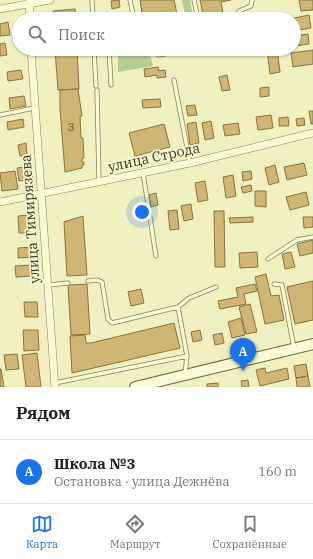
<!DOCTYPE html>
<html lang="ru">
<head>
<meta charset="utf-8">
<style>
	body { margin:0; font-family:"IBM Plex Serif",serif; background:#f6f6f6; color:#222 }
	.you { position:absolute; left:142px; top:212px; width:14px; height:14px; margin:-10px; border:3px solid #fff; border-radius:50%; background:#1a73e8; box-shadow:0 0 0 6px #1a73e833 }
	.badge { display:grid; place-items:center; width:26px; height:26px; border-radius:50%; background:#1a73e8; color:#fff; font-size:13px; font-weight:700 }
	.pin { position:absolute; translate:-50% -33px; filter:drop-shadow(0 1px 2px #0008) }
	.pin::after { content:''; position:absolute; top:21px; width:14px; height:12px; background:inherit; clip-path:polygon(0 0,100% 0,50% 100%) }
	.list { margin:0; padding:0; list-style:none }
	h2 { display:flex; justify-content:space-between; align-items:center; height:52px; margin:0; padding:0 16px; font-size:17px }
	h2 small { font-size:13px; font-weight:400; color:#767676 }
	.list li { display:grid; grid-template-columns:26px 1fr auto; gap:12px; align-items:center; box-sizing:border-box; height:64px; padding:0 16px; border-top:1px solid #e0e0e0 }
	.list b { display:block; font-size:15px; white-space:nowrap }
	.list p { margin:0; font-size:13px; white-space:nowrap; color:#767676 }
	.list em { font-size:13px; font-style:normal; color:#767676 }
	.icon { flex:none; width:22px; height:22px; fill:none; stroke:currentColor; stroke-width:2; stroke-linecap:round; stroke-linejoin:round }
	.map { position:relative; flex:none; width:313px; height:387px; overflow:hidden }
	.search { position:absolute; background:#fff; box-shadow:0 1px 3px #0004; left:12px; right:12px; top:12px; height:44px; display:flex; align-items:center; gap:10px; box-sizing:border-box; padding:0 14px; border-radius:22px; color:#767676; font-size:15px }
	.sheet { height:116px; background:#fff }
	nav { display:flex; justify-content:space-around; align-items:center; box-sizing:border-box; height:56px; border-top:1px solid #e0e0e0; background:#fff; font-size:11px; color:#767676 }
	nav a { display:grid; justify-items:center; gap:2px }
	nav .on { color:#1a73e8 }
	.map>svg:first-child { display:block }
	.green { fill:#b6ce94 }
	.building { fill:#d0b674; stroke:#8a733c }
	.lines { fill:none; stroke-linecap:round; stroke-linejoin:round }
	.service-casing { stroke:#8a8157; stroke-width:5 }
	.minor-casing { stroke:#8a8157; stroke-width:8 }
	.secondary-casing { stroke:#6b623a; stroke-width:12 }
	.service { stroke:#fafad4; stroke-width:3.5 }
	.minor { stroke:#fafad4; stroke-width:7 }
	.secondary { stroke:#fafad4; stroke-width:10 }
	.labels { text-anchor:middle; stroke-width:3.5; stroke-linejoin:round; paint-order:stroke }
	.number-label { font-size:12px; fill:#5f5432 }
	.street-label { font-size:14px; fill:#39331c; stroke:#f6f7d0 }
</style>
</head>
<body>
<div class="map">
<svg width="313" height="387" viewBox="0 0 313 387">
	<rect width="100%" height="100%" fill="#f0f0c0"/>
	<path class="green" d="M182 0H190L193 18 186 19Z
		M118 49H149L153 66 118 72Z"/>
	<path class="building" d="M119 0 120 7 112 9 111 1Z
		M140 0H174L178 19H143Z
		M200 0H231L221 2 224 19H204Z
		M299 0H313V10L301 11Z
		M75 9 76 19H54L53 11Z
		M309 15 311 28 294 31V19H290Z
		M8 22 10 35 0 36V24Z
		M308 34 309 44 294 46V36Z
		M5 43 7 55 0 56V44Z
		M55 49H77L79 89 58 90Z
		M267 49H277L280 72 270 74Z
		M313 50V64L293 67 291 53Z
		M158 67 159 71 165 70 166 77 157 78V75L145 77 144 69Z
		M21 70 23 79 8 81 7 72Z
		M227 75 230 90 222 91 219 77Z
		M269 87V96L260 97V88Z
		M78 89 82 116H80L81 138H83L84 158H82V162H84V165H82V168L65 172 60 109V90Z
		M24 96 26 106 10 109 9 98Z
		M160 99 161 107 143 108 142 100Z
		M195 105 197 115 188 116 186 106Z
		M309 111H313V124H311Z
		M271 115 273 128 258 130 256 117Z
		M288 117 289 126H279V118Z
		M304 118 305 125 297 126 296 119Z
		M23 119 24 127 8 130 7 122Z
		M211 121 214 138 205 140 202 123Z
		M196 122 199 143 190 145 187 124Z
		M238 123 240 134 225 136 223 125Z
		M164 124 170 147 135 156 129 133Z
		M26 143 27 155 20 156 18 145Z
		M304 163 307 175 287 180 284 167Z
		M275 165 279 182 269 185 265 168Z
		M31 166 33 179 19 181 17 168Z
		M15 171 18 189 2 191 0 173Z
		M251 171 252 179 243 181 242 172Z
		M233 175 236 196 226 198 223 177Z
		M205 181 208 200 198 202 195 183Z
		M251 185 252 191 243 193 241 187Z
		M255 191H266V207L255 206Z
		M306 192 309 205 290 210 286 197Z
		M156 193 158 205 151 207 149 195Z
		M191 204 193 219 184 221 181 206Z
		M177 210 179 229 170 230 168 211Z
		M214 211H224L225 267H215Z
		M29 215 30 233H19L18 216Z
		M83 216 87 275 67 276 64 222Z
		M253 217V222L230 223 229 218Z
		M303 217H313V227L304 228Z
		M313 240V253L300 256 297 244Z
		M34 247V257L18 258V248Z
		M257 252 258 267 240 268 239 253Z
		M291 252 295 267 285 269 282 254Z
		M31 265 32 276 16 277 15 266Z
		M266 274 271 296 279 295 284 320 265 324 255 277Z
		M313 281V320L295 324 287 287Z
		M87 284 90 334 71 335 68 285Z
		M255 284 257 291 244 294 246 304 220 309 218 301 238 297 236 288Z
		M141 289 144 303 131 306 128 292Z
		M24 302H37L38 317H25Z
		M250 304 257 332 246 334 239 307Z
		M241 318 245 335 232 338 228 322Z
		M174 323 180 348 72 373 70 336 85 335 86 343H91Z
		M23 330H38L39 350 24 351Z
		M200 330 202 340 193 342 191 332Z
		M222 333 224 343 215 345 213 335Z
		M37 353 41 387H26L22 355Z
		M17 354 19 369 6 370 4 355Z
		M306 364 308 376 296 378 294 366Z
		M265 368 266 373 287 368 289 379 260 386 256 370Z
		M0 369H1L4 387H0Z
		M308 376 310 387H297L296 378Z
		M248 380 249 387H242L241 381Z
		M218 383V387H207V384Z"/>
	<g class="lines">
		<g class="service-casing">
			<path id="service" d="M92 0 93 19
				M130 0 134 19
				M194 0 198 19
				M93 18 103 17 106 19
				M235 19 239 11 251 6 252 0
				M94 49 96 86
				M109 49 111 85
				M154 49 155 53 159 55 188 49
				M174 80 190 163
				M97 90 99 181
				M0 115 34 108
				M143 173 156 256
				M268 259 297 240 313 237
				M88 281 97 280 102 282 108 319 112 323 178 307 187 356 185 374
				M274 284 282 285 294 348
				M48 285 68 283
				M178 307 189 298 216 287
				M55 383 187 356"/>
		</g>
		<g class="minor-casing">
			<path id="minor" d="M29 0 30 19
				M0 9 50 0
				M31 49 55 387
				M0 202 190 163 313 133"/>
		</g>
		<g class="secondary-casing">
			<path id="secondary" d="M135 387 313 344"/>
		</g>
		<use href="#service" class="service"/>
		<use href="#minor" class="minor"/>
		<use href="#secondary" class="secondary"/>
	</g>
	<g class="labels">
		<g class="number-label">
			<text x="71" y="131">3</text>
		</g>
		<g class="street-label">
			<text transform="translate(154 157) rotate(-12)" y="5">улица Строда</text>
			<text transform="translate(30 219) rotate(-94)" y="5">улица Тимирязева</text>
		</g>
	</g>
</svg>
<div class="you"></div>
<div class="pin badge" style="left:243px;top:371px">A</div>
<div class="search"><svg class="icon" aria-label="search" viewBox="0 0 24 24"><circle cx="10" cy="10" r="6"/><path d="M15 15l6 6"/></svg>Поиск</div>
</div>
<section class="sheet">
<h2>Рядом<small></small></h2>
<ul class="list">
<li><span class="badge">A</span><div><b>Школа №3</b><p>Остановка · улица Дежнёва</p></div><em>160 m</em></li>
</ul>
</section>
<nav>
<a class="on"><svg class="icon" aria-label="map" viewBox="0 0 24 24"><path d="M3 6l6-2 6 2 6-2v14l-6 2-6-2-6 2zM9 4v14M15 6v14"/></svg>Карта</a>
<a><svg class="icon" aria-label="directions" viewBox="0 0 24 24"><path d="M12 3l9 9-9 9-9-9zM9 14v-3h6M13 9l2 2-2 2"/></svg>Маршрут</a>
<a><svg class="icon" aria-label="saved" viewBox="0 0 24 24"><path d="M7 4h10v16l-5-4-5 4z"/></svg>Сохранённые</a>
</nav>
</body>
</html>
